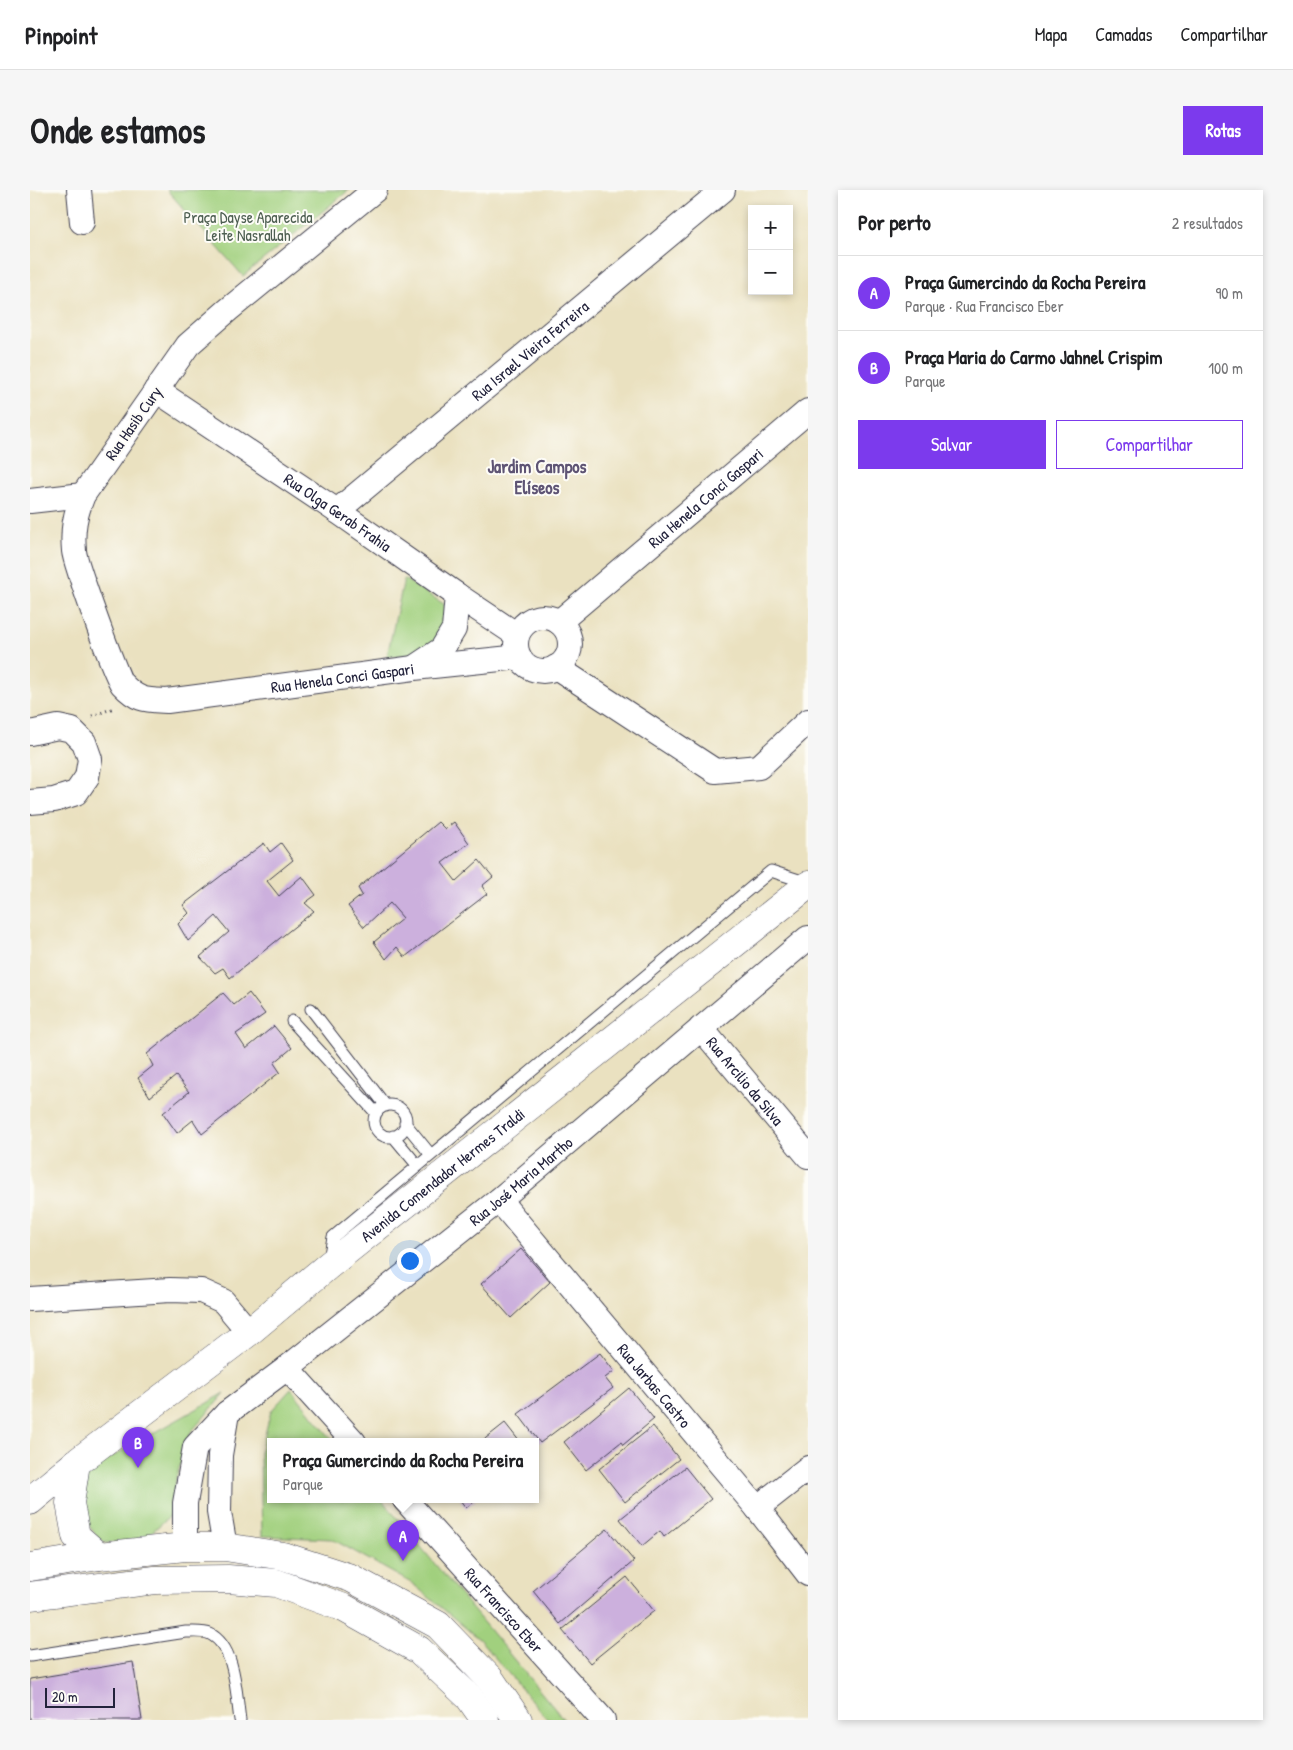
<!DOCTYPE html>
<html lang="pt">
<head>
<meta charset="utf-8">
<style>
	body { margin:0; font-family:"Patrick Hand",sans-serif; background:#f6f6f6; color:#202124 }
	.controls { position:absolute; right:15px; top:15px; display:grid; overflow:hidden; border-radius:0px; box-shadow:0 2px 8px #0003 }
	.controls button { width:45px; height:45px; display:grid; place-items:center; padding:0; border:0; border-bottom:1px solid #e0e0e0; background:#fff; color:#202124; font:25px sans-serif }
	.scale { position:absolute; left:15px; bottom:12px; width:70px; box-sizing:border-box; padding-left:5px; border:2px solid #22223b; border-top:0; font-size:14px; line-height:18px; white-space:nowrap; color:#22223b; -webkit-text-stroke:4px #fdfcf7; paint-order:stroke }
	.you { position:absolute; left:379px; top:1070px; width:18px; height:18px; margin:-12px; border:4px solid #fff; border-radius:50%; background:#1a73e8; box-shadow:0 0 0 8px #1a73e833 }
	.badge { display:grid; place-items:center; width:32px; height:32px; border-radius:50%; background:#7c3aed; color:#fff; font-size:16px; font-weight:700 }
	.pin { position:absolute; translate:-50% -41px; filter:drop-shadow(0 1px 2px #0008) }
	.pin::after { content:''; position:absolute; top:26px; width:18px; height:15px; background:inherit; clip-path:polygon(0 0,100% 0,50% 100%) }
	.popup { position:absolute; left:237px; top:1248px; width:272px; height:65px; box-sizing:border-box; display:grid; place-content:center; border-radius:0px; background:#fff; filter:drop-shadow(0 1px 4px #0005); font-size:16px; white-space:nowrap; color:#757577 }
	.popup b { font-size:19px; color:#202124 }
	.popup::after { content:''; position:absolute; left:50%; top:100%; margin-left:-10px; border:10px solid transparent; border-top-color:#fff }
	.list { margin:0; padding:0; list-style:none }
	h2 { display:flex; justify-content:space-between; align-items:center; height:65px; margin:0; padding:0 20px; font-size:21px }
	h2 small { font-size:16px; font-weight:400; color:#757577 }
	.list li { display:grid; grid-template-columns:32px 1fr auto; gap:15px; align-items:center; box-sizing:border-box; height:75px; padding:0 20px; border-top:1px solid #e0e0e0 }
	.list b { display:block; font-size:19px; white-space:nowrap }
	.list p { margin:0; font-size:16px; white-space:nowrap; color:#757577 }
	.list em { font-size:16px; font-style:normal; color:#757577 }
	.actions { display:flex; gap:10px; padding:15px 20px }
	.actions a { flex:1; padding:11px 0; border:1px solid #7c3aed; border-radius:0px; text-align:center; font-size:18px; color:#7c3aed }
	.actions .main { background:#7c3aed; color:#fff }
	.map { position:relative; flex:none; width:778px; height:1530px; overflow:hidden; border-radius:0px }
	header { display:flex; align-items:center; gap:30px; box-sizing:border-box; height:70px; padding:0 25px; background:#fff; border-bottom:1px solid #e0e0e0 }
	header strong { font-size:24px }
	nav { display:flex; gap:28px; margin-inline-start:auto; font-size:18px }
	.intro { display:flex; align-items:center; justify-content:space-between; box-sizing:border-box; height:120px; padding:0 30px }
	h1 { margin:0; font-size:35px }
	.button { padding:12px 22px; border-radius:0px; background:#7c3aed; color:#fff; font-size:18px; font-weight:700 }
	main { display:flex; gap:30px; padding:0 30px }
	aside { flex:1; background:#fff; border-radius:0px; box-shadow:0 2px 8px #0003 }
	.map>svg:first-child { display:block }
	.green { fill:#a1d07e; stroke:#62795c }
	.building { fill:#ccb0dd }
	.lines { fill:none; stroke-linecap:round; stroke-linejoin:round }
	.service-casing { stroke:#403f4f; stroke-width:13 }
	.minor-casing { stroke:#403f4f; stroke-width:26 }
	.secondary-casing { stroke:#403f4f; stroke-width:29 }
	.path { stroke:#403f4f; stroke-width:3; stroke-dasharray:1 4; stroke-linecap:butt }
	.service { stroke:#fff; stroke-width:11 }
	.minor { stroke:#fff; stroke-width:24 }
	.secondary { stroke:#fff; stroke-width:28 }
	.labels { text-anchor:middle; stroke-width:4; stroke-linejoin:round; paint-order:stroke }
	.park-label { font-size:16px; fill:#4e5f52; stroke:#fdfcf7 }
	.street-label { font-size:16px; fill:#22223b; stroke:#fdfcf7 }
	.neighbourhood-label { font-size:18px; font-weight:bold; fill:#5e5474; stroke:#fdfcf7 }
</style>
</head>
<body>
<header>
<strong>Pinpoint</strong>
<nav><a>Mapa</a><a>Camadas</a><a>Compartilhar</a></nav>
</header>
<div class="intro"><h1>Onde estamos</h1><a class="button">Rotas</a></div>
<main>
<div class="map">
<svg width="778" height="1530" viewBox="0 0 778 1530">
	<rect width="100%" height="100%" fill="#fdfcf7"/>
	<filter id="ink" filterUnits="userSpaceOnUse"><feTurbulence type="fractalNoise" baseFrequency=".02" numOctaves="2"/><feDisplacementMap in="SourceGraphic" scale="10" xChannelSelector="R" yChannelSelector="G"/><feConvolveMatrix kernelMatrix="1 2 1 2 8 2 1 2 1" color-interpolation-filters="sRGB"/></filter>
	<filter id="wash" filterUnits="userSpaceOnUse"><feTurbulence type="fractalNoise" baseFrequency=".0096" numOctaves="4" result="noise"/><feDisplacementMap in="SourceGraphic" scale="20" xChannelSelector="R" yChannelSelector="G"/><feGaussianBlur stdDeviation="1.12" result="paint"/><feColorMatrix in="noise" values="0 0 0 0 0 0 0 0 0 0 0 0 0 0 0 0 0 1.4 0 .05"/><feComposite in="paint" operator="in"/></filter>
	<g filter="url(#wash)">
		<rect width="100%" height="100%" fill="#eae1c0"/>
		<path class="green" d="M137 0H319L213 86Z
			M374 389 414 414 419 425 400 461 360 467 357 466Z
			M261 1199 304 1252H240V1310H352L534 1530H518L450 1450 383 1394 302 1349 232 1346 230 1263 241 1221Z
			M195 1203 161 1242 146 1288 143 1323 113 1350 76 1353 69 1349 59 1336 48 1294 78 1269Z"/>
		<g id="blocks">
			<path class="building" d="M408 632 415 639 424 632 439 653 412 673 426 691 449 670 463 687 452 696 457 704 375 767 367 757 356 769 344 752 373 728 360 713 334 737 318 716 332 705 328 698Z
				M234 653 240 662 251 653 263 670 237 691 249 706 272 686 286 705 275 713 284 721 200 788 193 778 185 783 170 767 199 742 186 726 158 751 148 734 159 723 153 715Z
				M193 803 204 815 219 803 235 824 206 844 216 859 244 836 262 858 244 873 250 882 172 944 163 930 147 943 133 923 159 902 146 886 120 907 108 888 123 876 117 864Z
				M491 1059 520 1092 481 1128 451 1094Z
				M570 1163 584 1181 575 1188 583 1198 510 1253 488 1224Z
				M599 1198 624 1229 593 1255 591 1252 556 1280 534 1252Z
				M475 1233 490 1252H451Z
				M623 1236 649 1269 595 1312 569 1279Z
				M655 1277 681 1309 634 1347 630 1341 612 1356 590 1329Z
				M430 1310H446L436 1318Z
				M577 1339 604 1371 530 1434 503 1401Z
				M597 1387 624 1421 560 1473 532 1440Z
				M103 1472 112 1530H0V1489Z"/>
		</g>
	</g>
	<g filter="url(#ink)">
		<use href="#blocks" fill-opacity="0" stroke="#403f4f" stroke-width="1"/>
		<g class="lines">
			<g class="service-casing">
				<path id="service" d="M281 819 356 916
					M262 831 346 923
					M344 931a16 16 0 1 1 32 0a16 16 0 1 1-32 0Z
					M375 933 401 965
					M363 946 388 976
					M299 1070 303 1047 741 681 778 693
					M0 1466 156 1442C163 1442 174 1441 180 1444 206 1457 206 1504 210 1530"/>
			</g>
			<g class="minor-casing">
				<g id="minor">
					<path d="M49 0 52 32"/>
					<path id="s1" d="M345 0 198 120 158 155 53 305C45 325 42 339 44 361 45 373 86 488 92 494 108 511 116 510 137 511L384 478 489 467"/>
					<path id="s2" d="M126 200 307 321 427 405 487 445"/>
					<path d="M0 311 53 305"/>
					<path id="s3" d="M307 321 693 0"/>
					<circle cx="513" cy="454" r="27"/>
					<path id="s4" d="M529 432 778 221"/>
					<path d="M385 477 412 459 424 439 427 405"/>
					<path d="M526 477 685 581 729 577 778 531"/>
					<path d="M0 543 28 537 42 540 54 552 60 569 57 587 46 603 24 610 0 612"/>
					<path id="s5" d="M671 838 778 966"/>
					<path id="s6" d="M469 1010 727 1318 778 1384"/>
					<path d="M0 1109 140 1100 171 1101 193 1111 219 1142"/>
					<path d="M257 1178 324 1252"/>
					<path id="s7" d="M375 1310 573 1530"/>
					<path d="M727 1318 778 1278"/>
					<path id="s8" d="M155 1357V1313L165 1257 197 1223 257 1178 469 1010 778 748"/>
					<path d="M195 1357 189 1322 190 1265 197 1223"/>
				</g>
			</g>
			<g class="secondary-casing">
				<g id="secondary">
					<path d="M46 1273 40 1313 46 1346 69 1366"/>
					<path id="s9" d="M0 1311 46 1273 219 1142 299 1075 778 695"/>
					<path d="M0 1377 69 1366 155 1357H195L253 1366 321 1388 408 1435 460 1489 488 1530"/>
					<path d="M0 1406 125 1390 198 1389 246 1393 314 1418 389 1460 439 1507 455 1530"/>
				</g>
			</g>
			<path class="path" d="M62 526 84 518"/>
			<use href="#service" class="service"/>
			<use href="#minor" class="minor"/>
			<use href="#secondary" class="secondary"/>
		</g>
	</g>
	<g class="labels">
		<g class="park-label">
			<text x="218" y="33">Praça Dayse Aparecida<tspan x="218" dy="18">Leite Nasrallah</tspan></text>
		</g>
		<g class="street-label">
			<text dy="6" stroke="none"><textPath href="#s3" startOffset="251">Rua Israel Vieira Ferreira</textPath></text>
			<text transform="translate(103 233) rotate(-55)" y="6">Rua Hasib Cury</text>
			<text dy="6" stroke="none"><textPath href="#s4" startOffset="192">Rua Henela Conci Gaspari</textPath></text>
			<text dy="6" stroke="none"><textPath href="#s2" startOffset="219">Rua Olga Gerab Frahia</textPath></text>
			<text dy="6" stroke="none"><textPath href="#s1" startOffset="852">Rua Henela Conci Gaspari</textPath></text>
			<text dy="6" stroke="none"><textPath href="#s5" startOffset="69">Rua Arcilio da Silva</textPath></text>
			<text dy="6" stroke="none"><textPath href="#s9" startOffset="526">Avenida Comendador Hermes Traldi</textPath></text>
			<text dy="6" stroke="none"><textPath href="#s8" startOffset="522">Rua José Maria Martho</textPath></text>
			<text dy="6" stroke="none"><textPath href="#s6" startOffset="242">Rua Jarbas Castro</textPath></text>
			<text dy="6" stroke="none"><textPath href="#s7" startOffset="148">Rua Francisco Eber</textPath></text>
		</g>
		<g class="neighbourhood-label">
			<text x="507" y="283">Jardim Campos<tspan x="507" dy="21">Elíseos</tspan></text>
		</g>
	</g>
</svg>
<div class="controls">
<button>+</button>
<button>−</button>
</div>
<div class="scale">20 m</div>
<div class="you"></div>
<div class="pin badge" style="left:373px;top:1371px">A</div>
<div class="popup"><b>Praça Gumercindo da Rocha Pereira</b>Parque</div>
<div class="pin badge" style="left:108px;top:1278px">B</div>
</div>
<aside>
<h2>Por perto<small>2 resultados</small></h2>
<ul class="list">
<li><span class="badge">A</span><div><b>Praça Gumercindo da Rocha Pereira</b><p>Parque · Rua Francisco Eber</p></div><em>90 m</em></li>
<li><span class="badge">B</span><div><b>Praça Maria do Carmo Jahnel Crispim</b><p>Parque</p></div><em>100 m</em></li>
</ul>
<div class="actions"><a class="main">Salvar</a><a>Compartilhar</a></div>
</aside>
</main>
</body>
</html>
